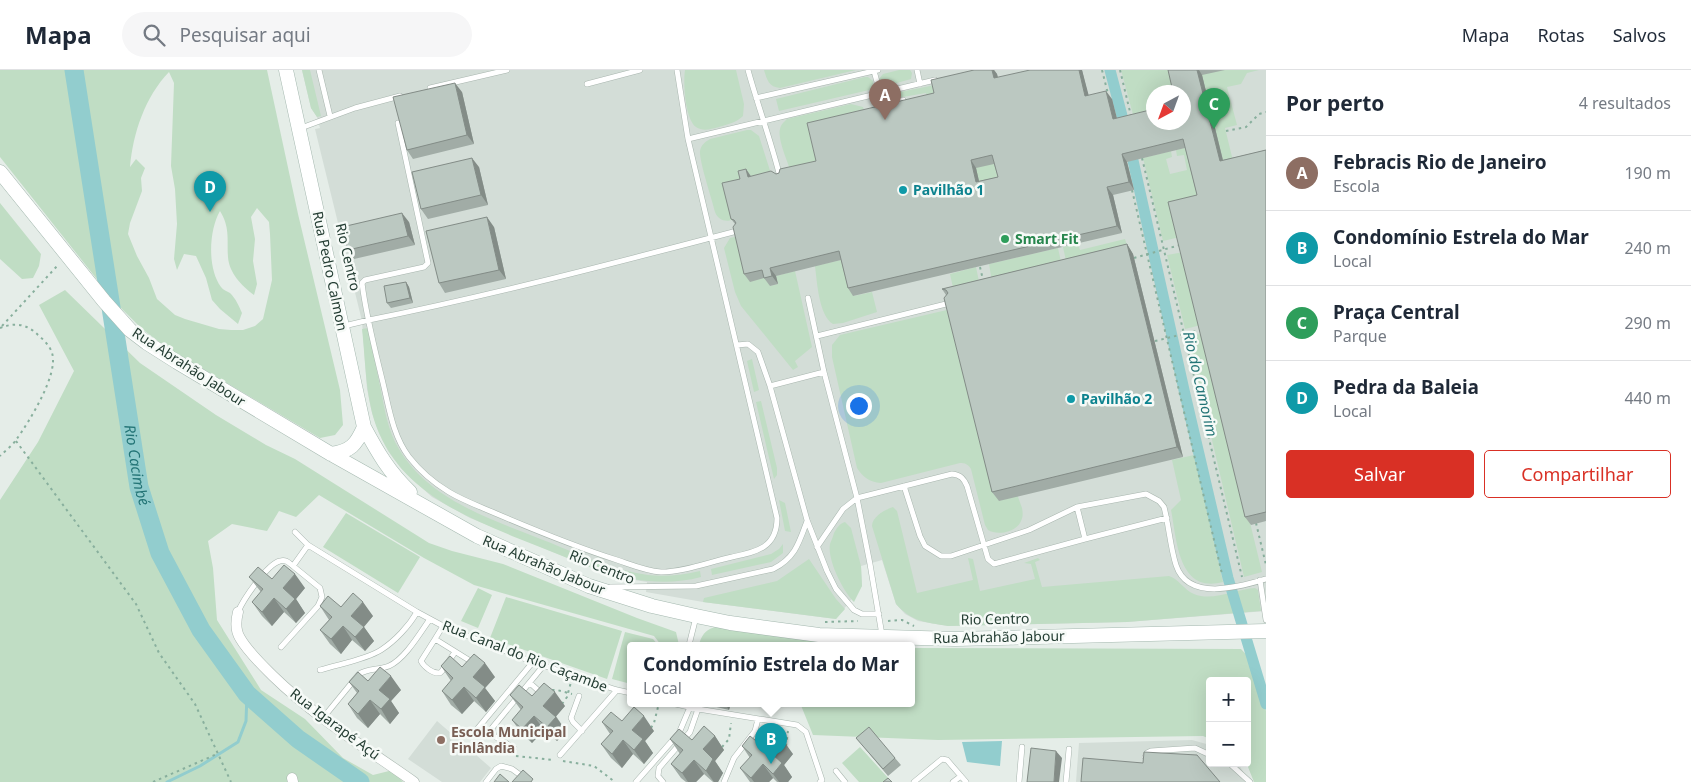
<!DOCTYPE html>
<html lang="pt">
<head>
<meta charset="utf-8">
<style>
	body { margin:0; font-family:"Noto Sans",sans-serif; background:#f6f6f7; color:#1f2937 }
	.controls { position:absolute; right:15px; bottom:15px; display:grid; overflow:hidden; border-radius:5px; box-shadow:0 5px 20px #0002 }
	.controls button { width:45px; height:45px; display:grid; place-items:center; padding:0; border:0; border-bottom:1px solid #e0e1e3; background:#fff; color:#1f2937; font:25px sans-serif }
	.compass { position:absolute; left:1146px; top:15px; width:45px; height:45px; border-radius:50%; background:#fff; box-shadow:0 5px 20px #0002; rotate:221deg }
	.you { position:absolute; left:858px; top:335px; width:18px; height:18px; margin:-12px; border:4px solid #fff; border-radius:50%; background:#1a73e8; box-shadow:0 0 0 8px #1a73e833 }
	.badge { display:grid; place-items:center; width:32px; height:32px; border-radius:50%; background:#d93025; color:#fff; font-size:16px; font-weight:700 }
	.pin { position:absolute; translate:-50% -41px; filter:drop-shadow(0 1px 2px #0008) }
	.pin::after { content:''; position:absolute; top:26px; width:18px; height:15px; background:inherit; clip-path:polygon(0 0,100% 0,50% 100%) }
	.popup { position:absolute; left:627px; top:572px; width:288px; height:65px; box-sizing:border-box; display:grid; place-content:center; border-radius:5px; background:#fff; filter:drop-shadow(0 1px 4px #0005); font-size:16px; white-space:nowrap; color:#747a83 }
	.popup b { font-size:19px; color:#1f2937 }
	.popup::after { content:''; position:absolute; left:50%; top:100%; margin-left:-10px; border:10px solid transparent; border-top-color:#fff }
	.list { margin:0; padding:0; list-style:none }
	h2 { display:flex; justify-content:space-between; align-items:center; height:65px; margin:0; padding:0 20px; font-size:21px }
	h2 small { font-size:16px; font-weight:400; color:#747a83 }
	.list li { display:grid; grid-template-columns:32px 1fr auto; gap:15px; align-items:center; box-sizing:border-box; height:75px; padding:0 20px; border-top:1px solid #e0e1e3 }
	.list b { display:block; font-size:19px; white-space:nowrap }
	.list p { margin:0; font-size:16px; white-space:nowrap; color:#747a83 }
	.list em { font-size:16px; font-style:normal; color:#747a83 }
	.actions { display:flex; gap:10px; padding:15px 20px }
	.actions a { flex:1; padding:11px 0; border:1px solid #d93025; border-radius:5px; text-align:center; font-size:18px; color:#d93025 }
	.actions .main { background:#d93025; color:#fff }
	.icon { flex:none; width:28px; height:28px; fill:none; stroke:currentColor; stroke-width:2; stroke-linecap:round; stroke-linejoin:round }
	.map { position:relative; flex:none; width:1266px; height:712px; overflow:hidden }
	header { display:flex; align-items:center; gap:30px; box-sizing:border-box; height:70px; padding:0 25px; background:#fff; border-bottom:1px solid #e0e1e3 }
	header strong { font-size:24px }
	nav { display:flex; gap:28px; margin-inline-start:auto; font-size:18px }
	.search { width:350px; height:45px; background:#f6f6f7; display:flex; align-items:center; gap:12px; box-sizing:border-box; padding:0 18px; border-radius:28px; color:#747a83; font-size:19px }
	main { display:flex }
	aside { flex:1; background:#fff }
	.map>svg:first-child { display:block }
	.built { fill:#d3ddd7; fill-rule:evenodd }
	.green { fill:#c0ddc4; fill-rule:evenodd }
	.water { fill:#92cdce }
	.lines { fill:none; stroke-linecap:round; stroke-linejoin:round }
	.stream { stroke:#92cdce; stroke-width:3 }
	.canal { stroke:#92cdce; stroke-width:11 }
	.river { stroke:#92cdce; stroke-width:19 }
	.lane-casing { stroke:#a8b5ae; stroke-width:6 }
	.street-casing { stroke:#a8b5ae; stroke-width:11 }
	.secondary-casing { stroke:#a4b8af; stroke-width:15 }
	.path { stroke:#88af9d; stroke-width:2; stroke-dasharray:2.5 4; stroke-linecap:butt }
	.lane { stroke:#fff; stroke-width:5 }
	.street { stroke:#fff; stroke-width:10 }
	.secondary { stroke:#fff; stroke-width:14 }
	.path-bridge { stroke:#88af9d; stroke-width:2; stroke-dasharray:2.5 4; stroke-linecap:butt }
	.wall { fill:#a1aca6; fill-rule:evenodd }
	.shaded-wall { fill:#838c87 }
	.building { fill:#bbc8c1; stroke:#838c87; fill-rule:evenodd }
	.culture-dot { fill:#0f9aa8; stroke:#f6faf7; stroke-width:2 }
	.leisure-dot { fill:#2e9e5b; stroke:#f6faf7; stroke-width:2 }
	.education-dot { fill:#8d6e63; stroke:#f6faf7; stroke-width:2 }
	.labels { text-anchor:middle; stroke-width:5; stroke-linejoin:round; paint-order:stroke }
	.culture-label { font-size:14px; font-weight:bold; fill:#0d838f; stroke:#f6faf7; text-anchor:start }
	.leisure-label { font-size:14px; font-weight:bold; fill:#27864d; stroke:#f6faf7; text-anchor:start }
	.street-label { font-size:14px; fill:#253e34; stroke:#f6faf7 }
	.education-label { font-size:14px; font-weight:bold; fill:#785e54; stroke:#f6faf7; text-anchor:start }
	.water-label { font-size:15px; font-style:italic; fill:#237476; stroke:#f6faf7 }
</style>
</head>
<body>
<header>
<strong>Mapa</strong>
<div class="search"><svg class="icon" aria-label="search" viewBox="0 0 24 24"><circle cx="10" cy="10" r="6"/><path d="M15 15l6 6"/></svg>Pesquisar aqui</div>
<nav><a>Mapa</a><a>Rotas</a><a>Salvos</a></nav>
</header>
<main>
<div class="map">
<svg width="1266" height="712" viewBox="0 0 1266 712">
	<rect width="100%" height="100%" fill="#e5ede8"/>
	<path class="built" d="M302 0H1266V541L1127 552 948 556 918 551 905 544 896 534 882 490 861 496 862 516 836 549 703 532 646 522 647 512 622 508 602 502 470 448 432 427 412 409 400 397 388 381 379 363 372 343 367 319 362 251 315 59 320 58 317 47 311 38ZM1154 22H1184V52H1154Z
		M437 651 491 698 480 712H442L408 689Z
		M1192 670 1210 675V693H1238L1249 712H1076L1079 673Z"/>
	<path class="green" d="M0 0H267L298 144 340 320 343 355 335 365 320 368 166 277 142 259 115 232 0 87ZM169 2 174 13 171 96 175 119 177 154 174 189 177 200 184 184 196 186 206 208 212 230 220 239 238 254 242 243C239 236 236 229 230 223 227 221 223 220 221 217 207 198 209 160 220 141 230 157 227 169 228 187 229 203 242 216 254 225L257 214 253 191 255 169 251 147 257 138 269 152 270 164 272 210 263 249 255 256 243 260H231L219 259 185 249 175 245 157 229 149 208 137 186 128 164 130 153 142 121 141 108 145 98 136 89 130 97C133 63 145 27 169 2Z
		M302 0H310L321 46 317 47 311 38Z
		M685 0H736L744 34 743 46C736 53 728 54 719 57 711 59 703 62 696 57 685 49 683 12 685 0Z
		M764 0H856L780 18C769 17 767 10 764 0Z
		M899 0H910L912 3 911 9 886 16 880 14 879 9 883 4Z
		M1121 0H1171L1177 22H1154L1153 48 1135 52Z
		M1188 0H1259L1247 3 1241 14 1227 17 1237 55 1225 58 1233 91 1216 116Z
		M865 7H868L873 11V17L869 20 779 41 776 29Z
		M935 15 939 30 876 45 873 34 881 32 894 35 928 29 926 23 897 28 894 27 895 23Z
		M851 34 863 37 867 48 809 63 819 99 792 105C789 95 777 69 780 59 781 54 784 52 787 49Z
		M747 60H751L759 66 773 110C765 118 741 146 734 149 726 153 718 150 715 142 712 129 699 91 700 81 701 75 705 72 710 69Z
		M1189 77 1202 133 1180 167 1163 171 1143 88 1171 81 1172 87 1166 89 1170 104 1187 100 1184 85 1177 86 1176 80Z
		M992 89 1004 97 987 124 972 104 980 91Z
		M0 133 41 184 39 196 33 208 22 209 0 189Z
		M739 166 768 208 770 216 778 214 776 206 795 201 812 277 795 291 798 297 793 300 741 236 735 222 724 178 730 168Z
		M1125 169 1130 185 1068 200 1063 177 1078 174 1080 180Z
		M1058 178 1063 201 993 218 989 194Z
		M1184 182 1201 255 1185 259 1167 185Z
		M845 189 854 226 872 222 877 242 843 253 833 254C819 246 817 212 815 196Z
		M976 197 981 221 955 227 950 204Z
		M65 220 140 293 216 345 266 375 295 389 429 473 452 481 503 494 637 548 676 562 679 575H661L654 566 474 515 424 488 319 425 296 447 279 441 267 461 232 454 208 471 213 498 217 550 261 620 305 649 343 688 373 705 393 700 403 712H0V430L38 372 74 301 39 235Z
		M951 239 1022 438C1023 443 1023 447 1021 451 1017 462 997 466 988 460L985 455 971 399C968 394 965 393 960 393L881 413C869 412 863 407 857 398L832 287V275L840 265Z
		M368 258C372 279 377 300 381 321 385 341 388 361 399 379 430 432 497 451 551 473 582 486 613 500 648 505 665 507 683 505 700 501L701 507C668 516 634 511 602 502 574 491 546 479 517 468 462 445 405 422 379 363 365 330 366 294 362 259Z
		M1204 263 1262 502 1244 507 1188 267Z
		M752 289 759 320 754 322 747 291Z
		M761 331 777 398V405L774 409 756 332Z
		M1194 385 1223 512C1178 524 1177 470 1171 440L1181 430 1172 390Z
		M779 430 785 433 791 462 785 461Z
		M893 437 897 441 917 523 973 510 968 488 973 489 980 521 1035 509 1031 494 1024 493 1038 488 1040 490 1035 492 1042 517 1169 506C1179 509 1184 520 1194 524 1213 532 1236 519 1255 518L1258 520 1261 541 1127 552 948 556C925 552 912 552 896 534L872 456C872 447 884 440 893 437Z
		M346 443 420 487 398 523 323 477Z
		M845 452 851 458 861 496 862 516 854 532C843 521 827 490 830 474 831 471 833 467 834 463 837 458 839 454 845 452Z
		M783 474V483L771 492 712 505 711 499 771 484 779 479Z
		M809 489 836 529 845 539 836 549 703 532 704 528 777 511Z
		M478 518 492 525 478 558 461 551Z
		M506 527 622 561 607 609 490 568Z
		M734 555 793 566 862 575H699C704 555 716 557 734 555Z
		M625 562 653 569 658 575H631V614L612 609Z
		M911 578 1241 579 1253 592 1266 641V712H1254L1248 697 1244 693H1247V611H1210V669L1203 666 938 670 813 665 800 633H911Z
		M860 677 890 710 887 712H859L842 693Z"/>
	<path class="water" d="M1002 671 1000 696 967 692 962 672Z"/>
	<g class="lines">
		<path class="stream" d="M167 712 200 696 238 672 246 651 247 624"/>
		<path class="canal" d="M1110 0 1126 61
			M1130 77 1184 320 1228 508 1266 634"/>
		<path class="river" id="s1" d="M74 0 139 417 160 483 201 560 247 624 298 669 360 712"/>
		<g class="lane-casing">
			<path id="lane" d="M319 0 330 46
				M748 0C758 36 771 71 780 107
				M917 0 920 14
				M874 1 881 26 895 31 903 30
				M587 14 640 0
				M430 18 507 0
				M756 28 878 0
				M398 53 428 193 424 197 365 210 362 213C366 246 375 280 383 313 389 338 393 366 409 387 420 401 434 413 449 422 464 431 481 437 497 444 537 461 576 477 617 490 632 495 646 501 661 502 684 502 709 492 732 487 756 482 777 478 777 448L688 69 677 0
				M301 58 355 38 400 26
				M688 69 935 10
				M808 228 824 302 857 428 870 494 882 565
				M344 256 369 250C493 225 615 193 737 161
				M817 266 950 233
				M737 275 748 274 758 282 770 316 807 450 827 501 836 519 854 540 862 544H879
				M770 316 824 302
				M904 416 920 466 925 476 941 486H951L984 475 988 489 994 494 1085 469 1077 437
				M295 462 308 475 417 542 443 556 533 592 617 620 631 623
				M1085 469 1167 448
				M817 477 843 439 857 428 952 404C961 405 964 409 967 416L984 475 1029 460 1077 437 1146 424 1159 431 1164 437C1169 456 1170 476 1176 495 1188 532 1239 517 1266 509
				M1260 510 1266 550
				M610 517 696 516 773 499C795 488 799 473 807 451
				M238 542C243 530 267 494 280 491 286 489 289 493 293 496L308 475
				M443 556 435 569 472 592
				M435 569 421 591C424 597 433 604 440 603L442 601 455 582
				M689 575 696 547
				M281 577 318 536 322 527 320 518 293 496
				M320 600C339 594 365 590 381 580 395 571 409 556 417 542
				M530 613 541 623
				M579 626 571 648 573 652 582 661
				M671 633 698 639 797 655 806 662 822 710 820 712
				M323 648 359 604C368 598 379 600 389 596 405 589 420 563 430 549
				M473 664 533 592
				M514 678 494 666 492 658 544 595
				M560 685 617 620
				M1145 687 1147 683 1151 681 1195 678 1210 685
				M1229 693 1250 712
				M836 701 845 712
				M486 712 496 699 501 696 512 699 523 707
				M636 712 679 663 690 637
				M663 712 658 706 659 698 690 662 698 639
				M724 712 734 688 755 661 758 649
				M914 712 942 689 947 690 966 712
				M953 712 961 706
				M1019 712 1022 677
				M1066 712 1069 679"/>
		</g>
		<g class="street-casing">
			<path id="street" d="M238 542C236 550 235 560 240 568 248 582 261 594 273 606 315 647 366 678 414 712
				M292 708 293 712"/>
		</g>
		<g class="secondary-casing">
			<path id="secondary" d="M286 0 364 357C378 383 389 402 410 422
				M0 102 104 231 130 260 147 273 177 292 331 384 477 466 589 516 652 536 696 546 730 553 819 565 955 569 1266 561
				M331 384C351 381 356 375 364 357"/>
		</g>
		<path class="path" d="M1102 0 1108 24
			M1120 0 1131 46
			M1226 61 1246 57 1259 44 1266 42
			M1142 88 1242 507
			M1132 120 1222 504
			M980 197 983 210
			M2 256 58 195
			M0 258C15 252 27 254 38 265 43 269 50 276 52 283 59 304 29 352 16 370 12 376 5 381 0 386
			M16 371 136 534 159 583 195 634 231 712
			M1256 453 1266 495
			M888 551 902 550 914 556
			M825 552 858 551
			M552 620H557L572 624
			M562 634 567 627 571 612
			M651 658 654 653 659 633
			M786 676 788 661
			M722 677 729 669 731 653
			M516 686 554 690
			M563 691 594 696 615 712
			M153 712 217 684"/>
		<use href="#lane" class="lane"/>
		<use href="#street" class="street"/>
		<use href="#secondary" class="secondary"/>
		<path class="path-bridge" d="M1134 188 1180 175
			M1155 271 1200 260"/>
	</g>
	<path class="wall" d="M974 0H994L997 4 998 8 1082 0 1088 25 1112 29 1116 48 1184 52 1168 0H1225L1202 5 1223 90 1266 80V451L1251 455 1245 447 1197 125 1185 78 1127 92 1134 120 1113 125 1122 163 853 226 848 218 841 190 776 206 778 214 770 216 764 208 750 212 744 204 735 154 731 149 740 109 746 99 751 106 776 104 816 91ZM994 94 998 107 979 111 976 98Z
		M462 22 474 74 413 89 407 80Z
		M479 97 488 135 428 149 421 139Z
		M409 152 415 175 354 189 348 180Z
		M494 157 506 209 445 223 439 213Z
		M1127 174 1133 184 1183 387 999 431 992 422 946 225 942 219Z
		M406 212 409 217 413 233 391 238 387 233Z
		M249 507 272 509 305 518 296 529 305 543 296 553 284 542 272 556 262 546 252 532 261 522Z
		M320 536 341 537 373 546 364 557 374 571 365 581 352 570 341 584 330 574 320 560 329 550Z
		M441 596 462 597 495 607 485 618 495 631 486 642 474 631 462 644 451 635 442 621 451 611Z
		M368 611 401 620 391 631 399 643 390 654 380 644 368 658 357 648 348 634 357 623 349 612Z
		M510 625 532 626 565 636 556 646 566 661 557 671 544 660 532 673 522 664 512 650 521 640Z
		M703 633H731L729 640 704 634Z
		M622 651 654 661 645 671 653 683 644 694 633 684 622 698 611 688 601 674 610 664 602 652Z
		M715 666 724 680 715 691 723 703 718 712H713L704 704 696 712H686L681 708 671 694 680 684 670 669 692 670Z
		M856 668 895 688 901 695 888 706 862 675Z
		M761 675 793 684 784 695 792 707 788 712H777L773 708 769 712H750L740 698 750 688 742 676Z"/>
	<path class="shaded-wall" d="M992 0H994L997 4 1000 16 994 8Z
		M1079 0H1082L1091 34 1085 26Z
		M1197 0H1199L1202 5 1225 99 1220 91Z
		M455 13 462 22 474 74 467 65Z
		M1106 21 1112 29 1119 56 1113 49Z
		M1122 84 1127 92 1134 120 1129 112Z
		M472 88 479 97 488 135 481 125Z
		M971 90 976 98 981 120 976 112Z
		M746 99 751 107H748Z
		M1107 117 1113 125 1122 163 1117 156Z
		M402 143 409 152 415 175 408 166Z
		M487 147 494 157 506 209 499 200Z
		M1127 174 1133 184 1183 387 1177 377Z
		M770 198 776 206 778 214 772 206Z
		M406 212 409 217 413 233 410 228Z
		M295 504 305 518 296 529 305 543 296 553 286 539 283 518Z
		M274 528 284 542 272 556 262 542Z
		M363 532 373 546 361 560 351 546Z
		M343 556 352 570 341 584 331 569Z
		M364 557 374 571 365 581 355 567Z
		M485 593 495 607 485 618 495 631 486 642 476 628 473 607Z
		M391 606 401 620 391 631 399 643 390 654 381 639 379 620Z
		M464 617 474 631 462 644 452 630Z
		M555 622 565 636 553 650 543 636Z
		M370 630 380 644 368 658 358 644Z
		M726 633H731L729 640 726 635Z
		M534 646 544 660 532 673 522 659Z
		M644 646 654 661 645 671 653 683 644 694 634 680 632 660Z
		M556 647 566 661 557 671 547 657Z
		M715 666 724 680 715 691 723 703 718 712H714L706 701 703 679Z
		M623 670 633 684 622 698 612 684Z
		M783 670 793 684 784 695 792 707 788 712H779L773 704 772 684Z
		M1056 681 1062 688 1059 712H1054Z
		M694 690 704 704 696 712H688L682 703Z
		M763 694 773 708 769 712H754L751 708Z"/>
	<path class="building" d="M974 0H992L994 8 1030 0H1079L1085 26 1106 21 1113 49 1154 39V52H1184V22H1173L1168 0H1197L1220 91 1266 80V442L1245 447 1168 132 1197 125 1183 69 1122 84 1129 112 1107 117 1117 156 848 218 839 181 770 198 772 206 764 208 762 200 744 204 733 157 736 153 734 150 731 149 722 113 740 109 738 101 746 99 748 107 771 101 776 104 779 103 780 99 816 91 807 53 934 23 931 10ZM992 85 998 107 976 112 971 90Z
		M455 13 467 65 407 80 393 27Z
		M472 88 481 125 421 139 412 102Z
		M402 143 408 166 348 180 342 157Z
		M487 147 499 200 439 213 426 161Z
		M1127 174 1177 377 992 422 944 228 948 223 946 220 942 219Z
		M406 212 410 228 387 233 384 216Z
		M284 495 295 504 283 518 295 529 286 539 274 528 262 542 252 532 263 519 249 507 258 497 272 509Z
		M353 523 363 532 351 546 364 557 355 567 343 556 331 569 320 560 332 547 320 536 328 526 341 537Z
		M474 584 485 593 473 607 485 617 476 628 464 617 452 630 442 621 453 608 441 596 450 586 462 597Z
		M380 597 391 606 379 620 390 629 381 639 370 630 358 644 348 634 359 621 349 612 358 602 368 611Z
		M544 613 555 622 543 636 556 647 547 657 534 646 522 659 512 650 523 637 510 625 519 615 532 626Z
		M717 633H726V635Z
		M634 637 644 646 632 660 643 669 634 680 623 670 612 684 601 674 613 661 602 652 611 642 622 651Z
		M704 656 715 666 703 679 713 689 706 701 694 690 682 703 671 694 683 680 670 669 679 659 692 670Z
		M869 657 895 688 883 699 856 668Z
		M773 661 783 670 772 684 782 693 773 704 763 694 751 708 740 698 752 685 742 676 750 666 761 675Z
		M1031 678 1056 681 1054 712H1027Z
		M1144 682 1197 685 1220 712H1081L1083 688 1143 693Z
		M523 700 533 709 531 712H512Z
		M500 704 509 712H494Z
		M888 708 892 712H883Z"/>
	<g class="culture-dot">
		<circle cx="903" cy="120" r="5"/>
		<circle cx="1071" cy="329" r="5"/>
	</g>
	<circle class="leisure-dot" cx="1005" cy="169" r="5"/>
	<circle class="education-dot" cx="441" cy="670" r="5"/>
	<g class="labels">
		<g class="culture-label">
			<text x="913" y="125">Pavilhão 1</text>
			<text x="1081" y="334">Pavilhão 2</text>
		</g>
		<g class="leisure-label">
			<text x="1015" y="174">Smart Fit</text>
		</g>
		<g class="street-label">
			<text transform="translate(348 187) rotate(77)" y="5">Rio Centro</text>
			<text transform="translate(330 201) rotate(78)" y="5">Rua Pedro Calmon</text>
			<text transform="translate(189 297) rotate(33)" y="5">Rua Abrahão Jabour</text>
			<text transform="translate(544 495) rotate(23)" y="5">Rua Abrahão Jabour</text>
			<text transform="translate(602 497) rotate(22)" y="5">Rio Centro</text>
			<text transform="translate(995 549) rotate(-1)" y="5">Rio Centro</text>
			<text transform="translate(999 567) rotate(-1)" y="5">Rua Abrahão Jabour</text>
			<text transform="translate(525 586) rotate(21)" y="5">Rua Canal do Rio Caçambe</text>
			<text transform="translate(335 654) rotate(37)" y="5">Rua Igarapé Açú</text>
		</g>
		<g class="education-label">
			<text x="451" y="667">Escola Municipal<tspan x="451" dy="16">Finlândia</tspan></text>
		</g>
		<g class="water-label">
			<text transform="translate(1200 314) rotate(77)" y="5">Rio do Camorim</text>
			<text dy="5" stroke="none"><textPath href="#s1" startOffset="400">Rio Cacimbé</textPath></text>
		</g>
	</g>
</svg>
<div class="controls">
<button>+</button>
<button>−</button>
</div>
<svg class="compass" viewBox="-18 -18 36 36"><path d="M0-13l5 13h-10z" fill="#e53935"/><path d="M0 13l5-13h-10z" fill="#747a83"/></svg>
<div class="you"></div>
<div class="pin badge" style="left:885px;top:50px;background:#8d6e63">A</div>
<div class="pin badge" style="left:771px;top:694px;background:#0f9aa8">B</div>
<div class="popup"><b>Condomínio Estrela do Mar</b>Local</div>
<div class="pin badge" style="left:1214px;top:59px;background:#2e9e5b">C</div>
<div class="pin badge" style="left:210px;top:142px;background:#0f9aa8">D</div>
</div>
<aside>
<h2>Por perto<small>4 resultados</small></h2>
<ul class="list">
<li><span class="badge" style="background:#8d6e63">A</span><div><b>Febracis Rio de Janeiro</b><p>Escola</p></div><em>190 m</em></li>
<li><span class="badge" style="background:#0f9aa8">B</span><div><b>Condomínio Estrela do Mar</b><p>Local</p></div><em>240 m</em></li>
<li><span class="badge" style="background:#2e9e5b">C</span><div><b>Praça Central</b><p>Parque</p></div><em>290 m</em></li>
<li><span class="badge" style="background:#0f9aa8">D</span><div><b>Pedra da Baleia</b><p>Local</p></div><em>440 m</em></li>
</ul>
<div class="actions"><a class="main">Salvar</a><a>Compartilhar</a></div>
</aside>
</main>
</body>
</html>
